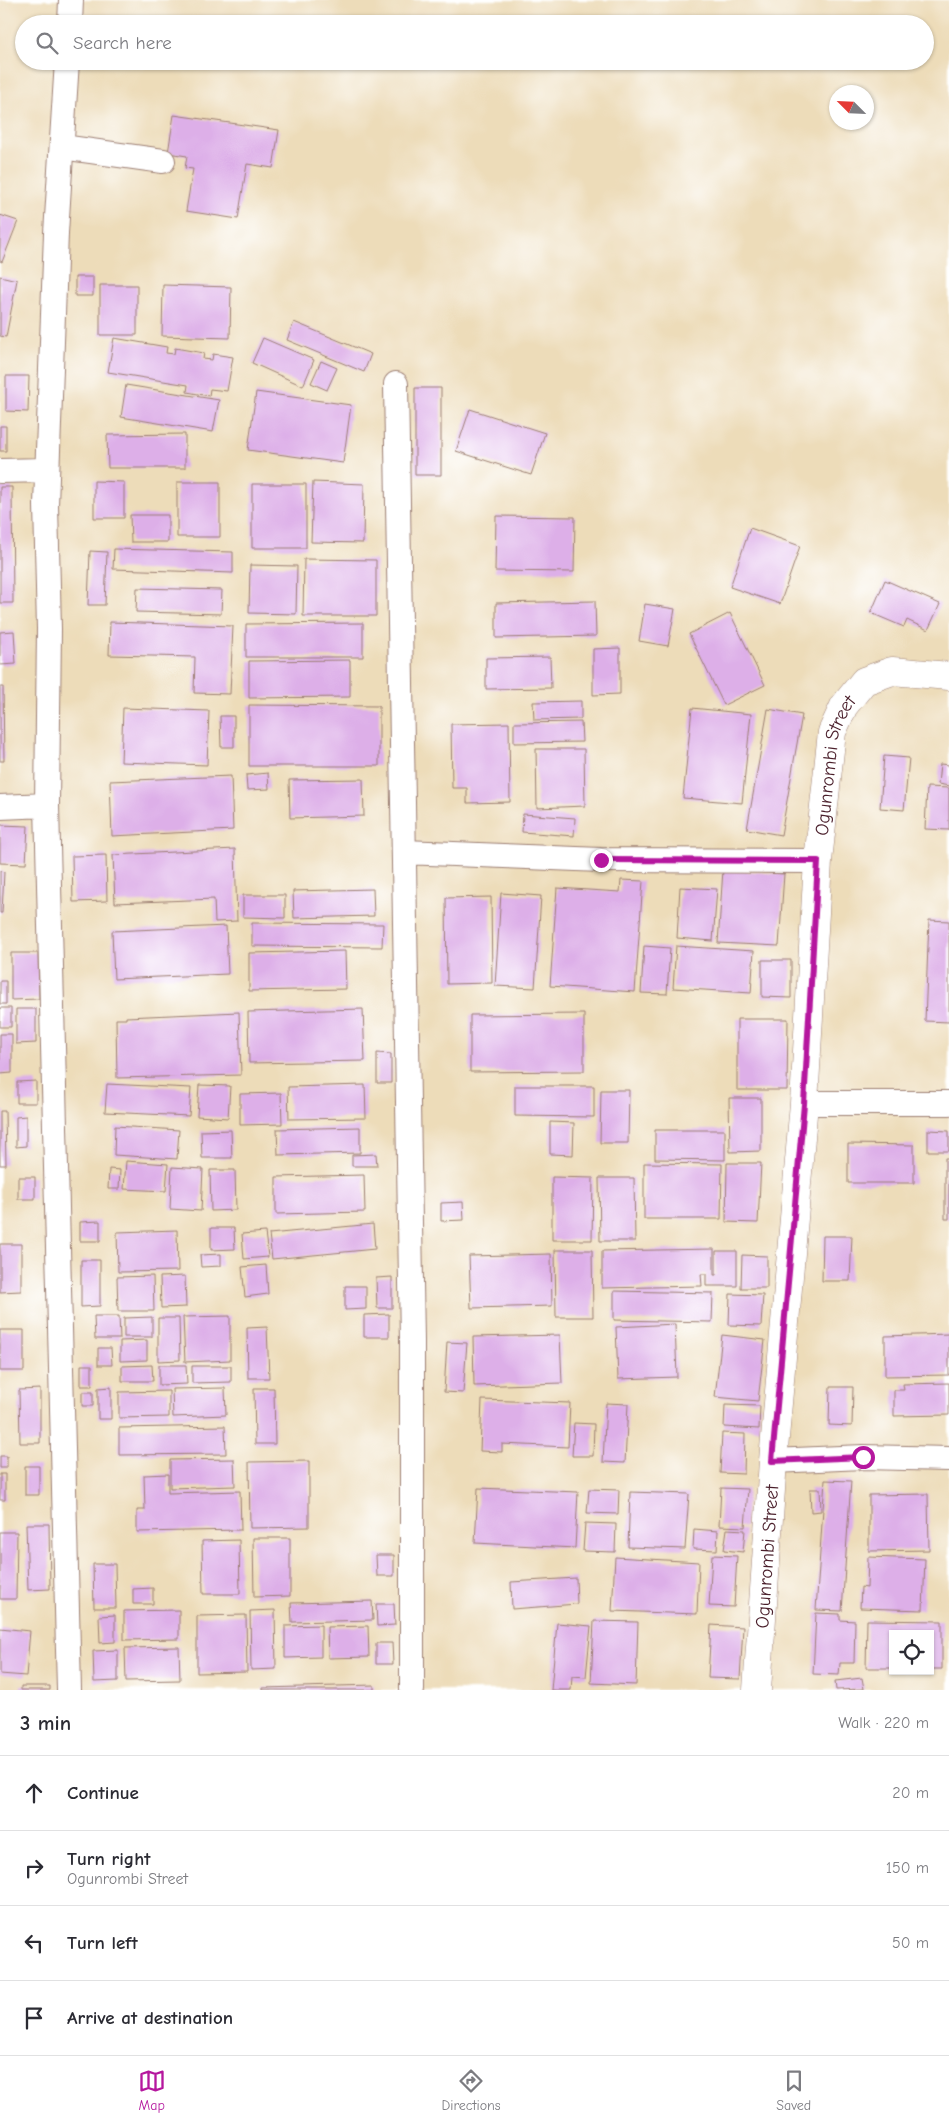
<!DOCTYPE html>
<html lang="en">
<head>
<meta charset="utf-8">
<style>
	body { margin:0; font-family:"Comic Neue",sans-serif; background:#f7f7f7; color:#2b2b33 }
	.controls { position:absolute; right:15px; bottom:15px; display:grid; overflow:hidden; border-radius:0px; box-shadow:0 1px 4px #0004 }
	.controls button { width:45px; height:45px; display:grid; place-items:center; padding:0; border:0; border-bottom:1px solid #e1e1e2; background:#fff; color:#2b2b33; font:25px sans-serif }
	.compass { position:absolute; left:829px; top:85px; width:45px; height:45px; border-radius:50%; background:#fff; box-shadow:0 1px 4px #0004; rotate:294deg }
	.stop { position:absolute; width:15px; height:15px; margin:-11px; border:4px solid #b5179e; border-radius:50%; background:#fff }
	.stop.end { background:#b5179e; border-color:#fff; box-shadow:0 1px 5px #0008 }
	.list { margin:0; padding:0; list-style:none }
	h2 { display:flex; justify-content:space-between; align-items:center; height:65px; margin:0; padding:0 20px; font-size:21px }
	h2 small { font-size:16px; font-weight:400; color:#7c7c81 }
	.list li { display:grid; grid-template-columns:32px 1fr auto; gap:15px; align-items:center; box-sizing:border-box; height:75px; padding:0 20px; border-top:1px solid #e1e1e2 }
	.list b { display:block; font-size:19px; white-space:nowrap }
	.list p { margin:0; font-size:16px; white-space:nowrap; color:#7c7c81 }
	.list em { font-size:16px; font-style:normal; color:#7c7c81 }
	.icon { flex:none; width:28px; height:28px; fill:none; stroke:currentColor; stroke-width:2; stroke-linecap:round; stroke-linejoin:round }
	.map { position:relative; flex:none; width:949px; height:1690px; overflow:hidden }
	.search { position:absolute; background:#fff; box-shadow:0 1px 4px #0004; left:15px; right:15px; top:15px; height:55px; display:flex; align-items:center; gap:12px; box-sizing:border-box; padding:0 18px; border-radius:28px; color:#7c7c81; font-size:19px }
	.sheet { height:365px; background:#fff }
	nav { display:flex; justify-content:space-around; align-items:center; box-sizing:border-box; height:70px; border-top:1px solid #e1e1e2; background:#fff; font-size:14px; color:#7c7c81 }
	nav a { display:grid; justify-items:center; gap:2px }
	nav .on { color:#b5179e }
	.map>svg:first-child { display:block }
	.building { fill:#ddafe8 }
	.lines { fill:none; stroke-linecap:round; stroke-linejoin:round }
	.minor-casing { stroke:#9c7e72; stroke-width:26 }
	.tertiary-casing { stroke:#9c7e72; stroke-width:29 }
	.minor { stroke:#fff; stroke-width:24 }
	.tertiary { stroke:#fff; stroke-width:28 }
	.route { stroke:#b5179e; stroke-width:6 }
	.labels { text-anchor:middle; stroke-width:4; stroke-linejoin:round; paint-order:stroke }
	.street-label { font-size:19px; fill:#4a1f2b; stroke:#fff }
</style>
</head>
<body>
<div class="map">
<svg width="949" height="1690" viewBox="0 0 949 1690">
	<rect width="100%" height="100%" fill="#fff"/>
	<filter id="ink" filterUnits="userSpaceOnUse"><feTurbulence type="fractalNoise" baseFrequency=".02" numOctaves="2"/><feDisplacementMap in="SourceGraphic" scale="10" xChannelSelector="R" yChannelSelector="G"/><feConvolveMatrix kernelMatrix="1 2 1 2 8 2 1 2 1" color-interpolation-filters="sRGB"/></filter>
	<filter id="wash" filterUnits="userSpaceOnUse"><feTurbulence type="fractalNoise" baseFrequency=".0096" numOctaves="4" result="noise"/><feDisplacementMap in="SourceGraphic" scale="20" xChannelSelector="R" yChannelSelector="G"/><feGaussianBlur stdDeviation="1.12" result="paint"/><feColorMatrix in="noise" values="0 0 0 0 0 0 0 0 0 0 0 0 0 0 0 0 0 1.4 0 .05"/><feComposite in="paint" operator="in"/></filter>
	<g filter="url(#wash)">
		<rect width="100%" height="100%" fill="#eddcb9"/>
		<g id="blocks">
			<path class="building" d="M174 115 279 130 273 168 247 164 238 219 186 211 193 169 185 168 187 156 168 153Z
				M0 215 18 221 2 262 0 261Z
				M0 276 17 280 6 337 0 336Z
				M75 277H93V296H75Z
				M100 285H137V335H100Z
				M163 285 231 287 230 338 162 336Z
				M294 322 371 354 364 372 287 340Z
				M114 338 167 347 166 353 174 354 175 348 204 353 203 359 212 360 213 354 233 357 227 391 210 389 209 396 187 392 188 385 108 372Z
				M263 338 314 360 303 386 252 363Z
				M321 361 337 368 327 390 311 383Z
				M6 376H29L28 412 6 411Z
				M126 385 219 400 213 432 121 417Z
				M415 388H441V475H415Z
				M256 392 351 405 343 463 248 450Z
				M470 409 545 433 531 475 456 451Z
				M0 426H6V451H0Z
				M185 434V468H108L107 435Z
				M94 481 124 482V518H94Z
				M177 482H220V537H177Z
				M313 482 364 484 363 543 311 542Z
				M252 484H306V548H252Z
				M0 487H12L13 603H0Z
				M130 515H168V542H131Z
				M496 516 575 517 574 572 495 571Z
				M750 528 800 546 780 604 730 587Z
				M114 549 233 552V573L113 569Z
				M90 551 107 552 105 605H88Z
				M304 559 376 560V616H303Z
				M250 565 297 566 296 614 249 613Z
				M885 580 940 604 928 630 907 620 904 627 871 613Z
				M137 588 222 590 221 614 136 612Z
				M595 601 596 636 496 638V603Z
				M645 604 675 609 668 646 639 641Z
				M730 613 765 685 724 705 689 634Z
				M110 622 233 626 230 694 194 693 195 657 109 655Z
				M363 623V657H246V624Z
				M14 631 16 664 0 665V632Z
				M620 648V694L593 695V649Z
				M550 657 551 688 486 689V658Z
				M350 660V697L249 698V661Z
				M0 687H3L4 761H0Z
				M581 701V719L534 720 533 702Z
				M249 705 379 706V766H249Z
				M123 708 209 711 207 765 121 762Z
				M692 708 751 714 742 803 683 798Z
				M768 709 802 715 781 835 747 829Z
				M220 716H234V747H221Z
				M581 722 582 742 514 743V723Z
				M509 723 510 802 467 803V788H452L451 724Z
				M536 749H584L585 806 537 808Z
				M884 756 909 758 904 810 880 808Z
				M940 764 949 765V786L938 784Z
				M268 773 269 789 247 790 246 775Z
				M231 776 233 830 112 836 110 781Z
				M363 779 364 816 290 818 289 780Z
				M927 787 949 788V830L925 829Z
				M523 814 575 818 574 836 522 832Z
				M0 825 28 826 26 864 0 863Z
				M235 849 237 921 215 922 214 899 115 903 113 855Z
				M106 855 107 901 73 902 72 856Z
				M723 870 784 874 779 946 718 943Z
				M0 871 4 872 2 913H0Z
				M621 880 643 881 635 992 550 986 557 888 620 892Z
				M680 887 717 889 713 941 677 938Z
				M373 889 374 916 294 918 293 891Z
				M501 893 541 896 535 988 495 986Z
				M243 895H285V918L243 917Z
				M491 897 492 983 447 984 446 898Z
				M929 920 949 921V1022L925 1021Z
				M252 923 383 924 382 947 252 946Z
				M226 926 228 974 114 979 112 931Z
				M644 946 670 948 667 994 641 993Z
				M676 946 754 951 751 993 673 988Z
				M345 951 346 989 249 991V953Z
				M11 953H38L39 999 11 1000Z
				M762 960H791V998L762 997Z
				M0 981H6V1004H0Z
				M0 1008H11V1027H0Z
				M16 1009H36V1043L16 1044Z
				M363 1009 365 1061 249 1063 248 1012Z
				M239 1012 241 1075 117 1078 116 1019H126V1017Z
				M584 1014V1071L470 1072V1015Z
				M737 1019H788L787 1090H737Z
				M0 1034H12V1073L0 1074Z
				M377 1053 391 1054V1083H377Z
				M36 1081V1103H17V1082Z
				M107 1084 191 1088 189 1116 105 1112Z
				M199 1085 230 1086 228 1118 197 1116Z
				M365 1085 366 1118 289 1119 288 1087Z
				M515 1086H594V1117L515 1116Z
				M601 1090H629L628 1143H600Z
				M281 1093 282 1124 240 1125V1094Z
				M729 1098H761V1151L730 1152Z
				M0 1111H5L6 1165H0Z
				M26 1116V1146L16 1147V1117Z
				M550 1122 574 1123 573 1155 550 1154Z
				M115 1126 179 1130 177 1159 114 1155Z
				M360 1127V1153L278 1155 277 1129Z
				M231 1130 232 1158H202L201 1131Z
				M655 1130H725V1160L655 1159Z
				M928 1130 949 1131V1151H928Z
				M848 1144 914 1145V1183H848Z
				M376 1154 377 1166H352V1155Z
				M945 1158H949V1219H945Z
				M126 1161 168 1164 166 1191 124 1189Z
				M644 1163 722 1164 721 1219H644Z
				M727 1163H761L758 1223 726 1222Z
				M172 1167 203 1169 201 1211 170 1209Z
				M109 1169 120 1170 119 1189H108Z
				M210 1170H235L236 1210 211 1211Z
				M364 1175 365 1212 276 1214V1177Z
				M18 1177H35V1199H18Z
				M552 1177 593 1178 592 1240H552Z
				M599 1178H634L635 1241H600Z
				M463 1202 464 1220 441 1221V1203Z
				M100 1221V1241H80V1222Z
				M373 1224 375 1249 272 1259 269 1234Z
				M211 1228H234L235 1249 211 1250Z
				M177 1230 178 1271 118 1272 117 1232Z
				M265 1232 268 1257 244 1259 242 1234Z
				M823 1236H852L850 1281H822Z
				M0 1244H21V1291L0 1292Z
				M714 1249V1275H716V1251H737V1286H706V1274H701L702 1286 602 1288V1251Z
				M555 1250H592L593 1317H556Z
				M221 1254V1266L201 1267 200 1255Z
				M551 1254 552 1306 471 1308 469 1256Z
				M742 1255 767 1256V1288H741Z
				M81 1260H100V1306L81 1307Z
				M266 1265 268 1294 245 1297 242 1267Z
				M153 1276 154 1311H118L117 1277Z
				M185 1276 186 1307 161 1308 160 1277Z
				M392 1277V1308H377L376 1278Z
				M345 1286H366V1309L345 1310Z
				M614 1291 713 1293 712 1322 614 1320Z
				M730 1294 763 1295 761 1326 729 1325Z
				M389 1314V1337H364V1315Z
				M94 1316H119L120 1339H95Z
				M230 1316V1360L185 1362 183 1317Z
				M152 1317V1337H124V1318Z
				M158 1318H179L180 1360 158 1361Z
				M675 1324 677 1377 618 1379 616 1327Z
				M267 1327 269 1378H248L247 1328Z
				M0 1330H24V1371H0Z
				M949 1334V1375L885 1376V1336Z
				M560 1335 562 1383 474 1386 473 1337Z
				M722 1335 765 1340 758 1401 715 1397Z
				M147 1340V1360L120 1361V1341Z
				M447 1342 467 1343 463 1393 444 1392Z
				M98 1348H111L112 1365H98Z
				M81 1365H92V1386H81Z
				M152 1365 153 1381H122V1366Z
				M159 1365H186L187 1384 159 1385Z
				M192 1366H231V1382L192 1383Z
				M949 1383V1415L894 1416V1390H904L903 1384Z
				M111 1387V1419H98V1388Z
				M830 1387H853L852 1426 829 1425Z
				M225 1388 226 1415 173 1417 172 1389Z
				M254 1388H274L275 1444H255Z
				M40 1389V1443H20L19 1390Z
				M169 1391V1417L119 1418V1392Z
				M82 1392H93V1406H82Z
				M482 1400 570 1403 568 1447 502 1444V1452L480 1451Z
				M606 1403 628 1404 625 1463 603 1462Z
				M725 1405 760 1406 759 1429 724 1427Z
				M574 1423 594 1424 593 1456H572Z
				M225 1426 226 1454 119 1455V1428Z
				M722 1433 745 1434 744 1474 720 1473Z
				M0 1456H7V1468H0Z
				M234 1459 235 1486 170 1488V1460Z
				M309 1461V1527L250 1528 249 1462Z
				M25 1466H39V1495H25Z
				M0 1474H5V1500H0Z
				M168 1474V1493L240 1491 241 1530 137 1532V1510H145L144 1475Z
				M825 1480 851 1481 842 1611 816 1610Z
				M478 1488 578 1492 575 1548 475 1543Z
				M721 1488 748 1489 745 1527 719 1526Z
				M589 1489 619 1490 618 1514 587 1513Z
				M810 1489H820L821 1511 811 1512Z
				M630 1492 689 1494 685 1549 628 1547Z
				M928 1494 929 1550 869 1551V1495Z
				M585 1523 616 1524 615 1552 583 1551Z
				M26 1524H49L50 1589 28 1590Z
				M694 1529 718 1531 717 1550 693 1549Z
				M727 1529 745 1530 743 1552 724 1550Z
				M0 1532H17L16 1599H0Z
				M253 1538H290V1596L254 1597Z
				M239 1540 240 1594H203L202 1541Z
				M376 1555H394V1576H377Z
				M712 1555 737 1556 734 1607 709 1606Z
				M615 1557 699 1562 697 1614 612 1611Z
				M868 1557 925 1559 923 1610 860 1608 861 1587 867 1588Z
				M93 1564H115L116 1608H94Z
				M576 1578 577 1604 512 1609 511 1582Z
				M153 1588V1604H133V1589Z
				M372 1601 373 1620 292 1622 291 1603Z
				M376 1604H394L395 1625 377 1626Z
				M179 1610V1639L124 1640V1611Z
				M275 1610 276 1669 251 1670 250 1611Z
				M816 1613 840 1614V1620L855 1621 854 1663H840L839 1675 813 1674Z
				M115 1615V1642L100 1643 99 1616Z
				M246 1615 247 1672 197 1673V1616Z
				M867 1620 942 1621V1669H930V1634H893V1668H866Z
				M594 1621 638 1622 636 1685 591 1683Z
				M557 1623 591 1626 586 1677 572 1676 571 1690H551Z
				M321 1625V1657L285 1658V1626Z
				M711 1625 743 1627 740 1679 708 1678Z
				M368 1626 369 1657 328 1658 327 1627Z
				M0 1628 30 1631 26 1676 0 1674Z
				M376 1643H392L393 1664H376Z
				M179 1647 180 1680 126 1681 125 1648Z
				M118 1650V1681L94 1682 93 1651Z
				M862 1678 864 1689 836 1690 835 1681Z
				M374 1685V1690H263V1688Z
				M21 1686H50V1690H21Z"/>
		</g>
	</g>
	<g filter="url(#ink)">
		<use href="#blocks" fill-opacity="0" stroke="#9c7e72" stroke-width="1"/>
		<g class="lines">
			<g class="minor-casing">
				<path id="minor" d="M70 24 71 0
					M67 61 56 233 46 505 49 629 47 805 69 1690
					M62 147 163 161
					M396 384 412 1341V1690
					M0 471 47 470
					M0 807 47 805
					M404 852 601 860 818 861
					M804 1103H949
					M773 1461 863 1457 949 1459"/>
			</g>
			<g class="tertiary-casing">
				<g id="tertiary">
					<path id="s1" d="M757 1690 773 1461 804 1103 818 861 832 732 844 706 864 681 892 671 949 676"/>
				</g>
			</g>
			<use href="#minor" class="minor"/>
			<use href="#tertiary" class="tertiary"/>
		</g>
	</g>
	<g class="lines" filter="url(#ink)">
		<path class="route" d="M601 860 818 861 804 1104 772 1461 863 1457"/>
	</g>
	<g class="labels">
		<g class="street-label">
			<text dy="7" stroke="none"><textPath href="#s1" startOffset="929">Ogunrombi Street</textPath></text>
			<text dy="7" stroke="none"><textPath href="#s1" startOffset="134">Ogunrombi Street</textPath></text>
		</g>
	</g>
</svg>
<div class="controls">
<button><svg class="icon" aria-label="locate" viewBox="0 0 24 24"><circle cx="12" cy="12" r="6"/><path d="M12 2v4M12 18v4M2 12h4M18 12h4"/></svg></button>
</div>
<svg class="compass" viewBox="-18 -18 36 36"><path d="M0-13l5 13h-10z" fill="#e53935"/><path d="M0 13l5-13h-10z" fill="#7c7c81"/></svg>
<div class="stop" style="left:863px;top:1457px"></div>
<div class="stop end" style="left:601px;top:860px"></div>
<div class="search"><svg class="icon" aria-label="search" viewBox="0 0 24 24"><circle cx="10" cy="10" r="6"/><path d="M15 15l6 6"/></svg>Search here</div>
</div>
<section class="sheet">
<h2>3 min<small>Walk · 220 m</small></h2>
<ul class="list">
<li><svg class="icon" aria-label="ahead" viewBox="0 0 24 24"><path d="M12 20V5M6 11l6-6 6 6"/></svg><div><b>Continue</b></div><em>20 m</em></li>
<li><svg class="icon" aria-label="right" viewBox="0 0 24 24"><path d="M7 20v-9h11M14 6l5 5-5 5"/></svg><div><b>Turn right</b><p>Ogunrombi Street</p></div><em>150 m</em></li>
<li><svg class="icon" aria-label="left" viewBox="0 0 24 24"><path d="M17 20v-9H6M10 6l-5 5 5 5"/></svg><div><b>Turn left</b></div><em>50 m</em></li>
<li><svg class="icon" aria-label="arrive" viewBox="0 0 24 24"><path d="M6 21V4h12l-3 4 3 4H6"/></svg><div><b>Arrive at destination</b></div></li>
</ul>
</section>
<nav>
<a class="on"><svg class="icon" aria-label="map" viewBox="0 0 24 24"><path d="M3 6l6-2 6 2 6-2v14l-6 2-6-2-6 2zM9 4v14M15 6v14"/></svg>Map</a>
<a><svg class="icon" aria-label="directions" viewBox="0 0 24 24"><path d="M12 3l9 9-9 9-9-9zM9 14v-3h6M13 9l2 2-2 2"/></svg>Directions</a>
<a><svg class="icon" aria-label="saved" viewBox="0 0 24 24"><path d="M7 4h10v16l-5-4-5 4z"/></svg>Saved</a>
</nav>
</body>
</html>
